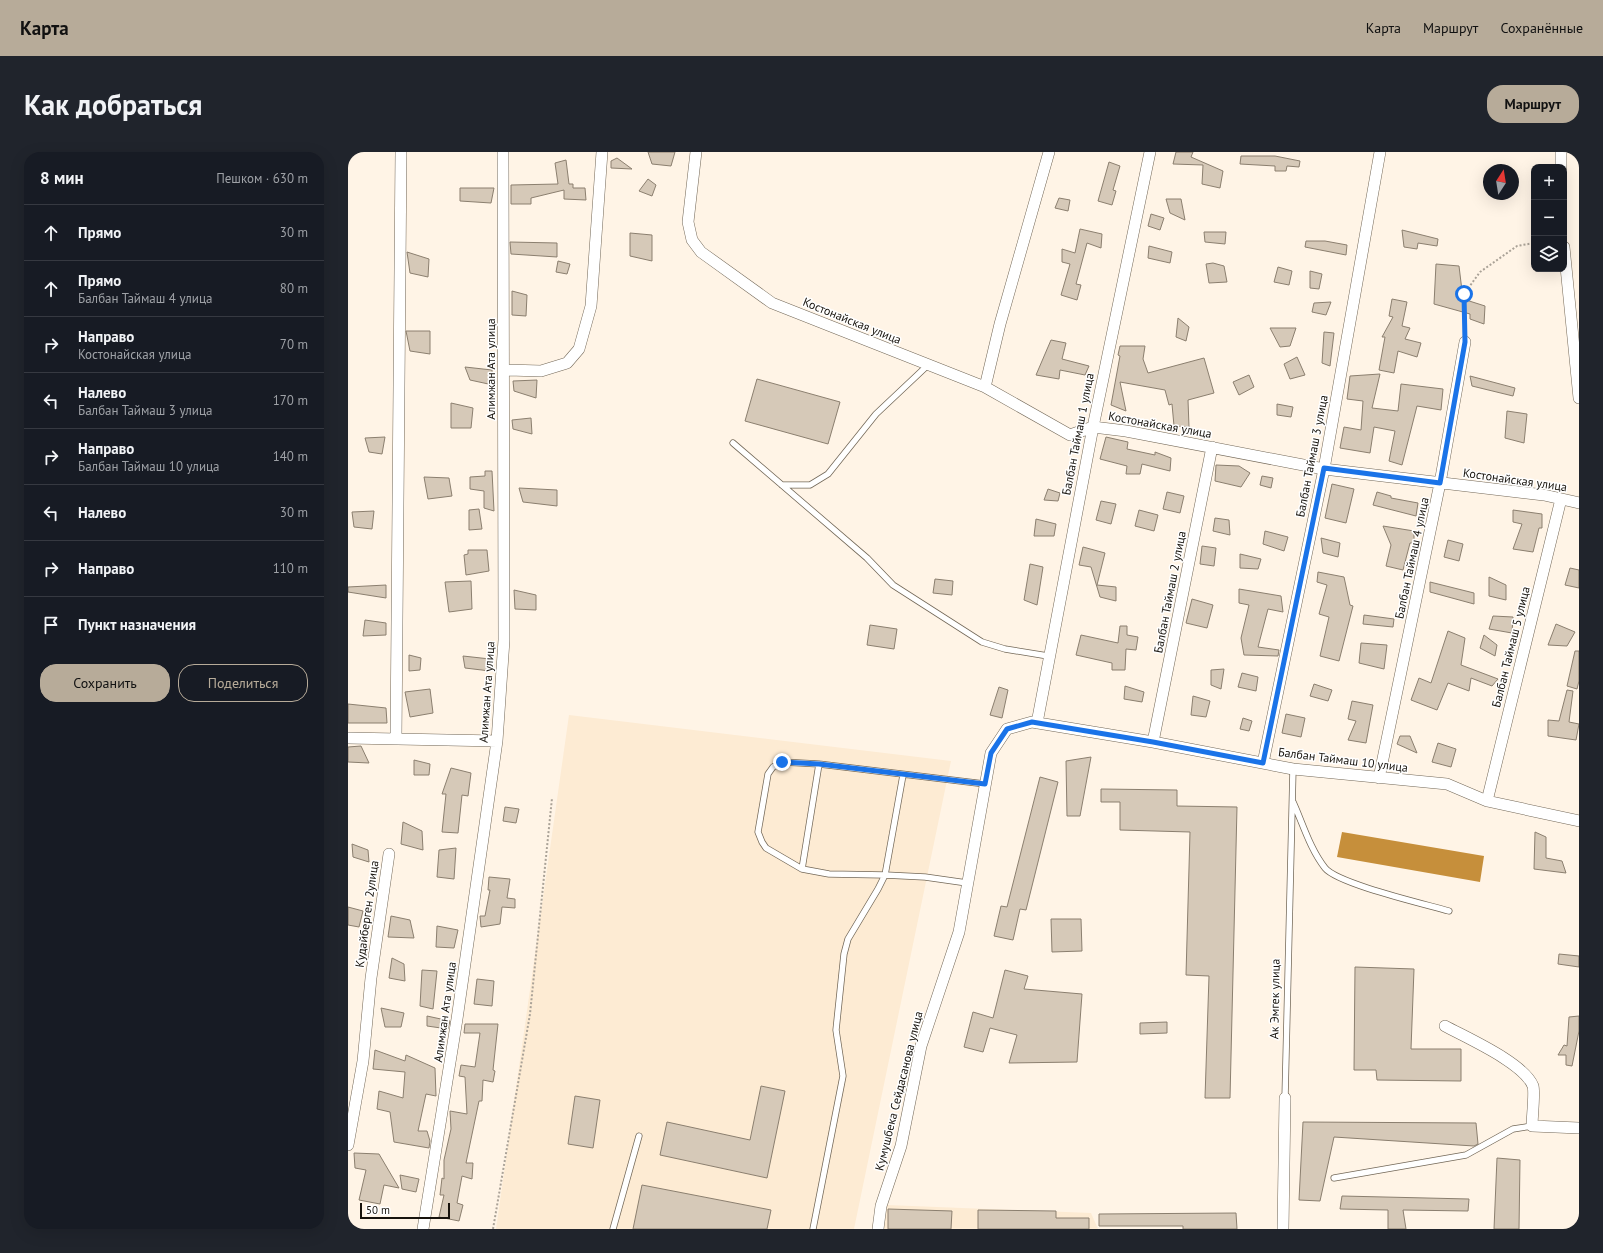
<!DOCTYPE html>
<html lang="ru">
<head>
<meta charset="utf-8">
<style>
	body { margin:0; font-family:"PT Sans",sans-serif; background:#20242c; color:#f1f3f6 }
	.controls { position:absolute; right:12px; top:12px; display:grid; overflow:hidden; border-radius:8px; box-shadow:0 4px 16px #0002 }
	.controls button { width:36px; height:36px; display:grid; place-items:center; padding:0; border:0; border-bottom:1px solid #363941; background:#171b24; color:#f1f3f6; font:20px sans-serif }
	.compass { position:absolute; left:1135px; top:12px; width:36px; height:36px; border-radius:50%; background:#171b24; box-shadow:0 4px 16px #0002; rotate:12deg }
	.scale { position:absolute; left:12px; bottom:10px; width:90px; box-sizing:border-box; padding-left:4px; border:2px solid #17130d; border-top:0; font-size:11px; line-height:14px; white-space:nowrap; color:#17130d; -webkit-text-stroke:3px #fff; paint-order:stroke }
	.stop { position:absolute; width:12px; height:12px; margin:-9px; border:3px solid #1a73e8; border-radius:50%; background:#fff }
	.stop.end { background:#1a73e8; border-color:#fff; box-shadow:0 1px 4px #0008 }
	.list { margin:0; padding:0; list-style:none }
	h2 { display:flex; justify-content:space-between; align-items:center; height:52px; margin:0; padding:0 16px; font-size:17px }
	h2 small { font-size:13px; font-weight:400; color:#9ea1a6 }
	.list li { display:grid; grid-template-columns:26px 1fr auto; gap:12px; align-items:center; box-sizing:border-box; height:56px; padding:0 16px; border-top:1px solid #363941 }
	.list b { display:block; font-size:15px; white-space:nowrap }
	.list p { margin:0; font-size:13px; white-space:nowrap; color:#9ea1a6 }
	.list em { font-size:13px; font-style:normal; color:#9ea1a6 }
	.actions { display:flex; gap:8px; padding:12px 16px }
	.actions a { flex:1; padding:9px 0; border:1px solid #b7ab99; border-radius:16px; text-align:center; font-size:14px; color:#b7ab99 }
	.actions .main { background:#b7ab99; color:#111 }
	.icon { flex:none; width:22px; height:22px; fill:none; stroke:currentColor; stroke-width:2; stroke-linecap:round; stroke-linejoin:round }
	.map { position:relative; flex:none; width:1231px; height:1077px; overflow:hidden; border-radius:16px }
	header { display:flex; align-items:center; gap:24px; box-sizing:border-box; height:56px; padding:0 20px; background:#b7ab99; color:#111 }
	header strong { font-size:19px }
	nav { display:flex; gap:22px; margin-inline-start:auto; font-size:14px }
	.intro { display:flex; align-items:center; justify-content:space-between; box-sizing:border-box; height:96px; padding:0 24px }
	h1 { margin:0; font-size:28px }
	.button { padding:10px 18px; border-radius:16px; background:#b7ab99; color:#111; font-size:14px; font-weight:700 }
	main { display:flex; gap:24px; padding:0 24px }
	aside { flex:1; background:#171b24; border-radius:16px; box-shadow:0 4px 16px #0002 }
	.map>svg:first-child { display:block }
	.built { fill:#fdebd3 }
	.water { fill:#c68f3b }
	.building { fill:#d6c9b8; stroke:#8b7f6f }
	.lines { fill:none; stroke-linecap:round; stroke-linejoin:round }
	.service-casing { stroke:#736858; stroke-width:7 }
	.minor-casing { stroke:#736858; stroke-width:12 }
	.path { stroke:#aaa297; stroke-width:2; stroke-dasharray:2 2; stroke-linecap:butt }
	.service { stroke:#fff; stroke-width:5.5 }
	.minor { stroke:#fff; stroke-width:11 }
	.route { stroke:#1a73e8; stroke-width:5 }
	.labels { text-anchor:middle; stroke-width:3; stroke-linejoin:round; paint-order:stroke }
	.street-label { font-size:12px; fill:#17130d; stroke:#fff }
</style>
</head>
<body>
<header>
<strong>Карта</strong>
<nav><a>Карта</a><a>Маршрут</a><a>Сохранённые</a></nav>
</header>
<div class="intro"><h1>Как добраться</h1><a class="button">Маршрут</a></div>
<main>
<aside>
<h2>8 мин<small>Пешком · 630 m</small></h2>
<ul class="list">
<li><svg class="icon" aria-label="ahead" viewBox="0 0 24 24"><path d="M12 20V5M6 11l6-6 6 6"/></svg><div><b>Прямо</b></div><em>30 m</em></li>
<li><svg class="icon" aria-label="ahead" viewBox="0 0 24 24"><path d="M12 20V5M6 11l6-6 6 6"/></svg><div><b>Прямо</b><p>Балбан Таймаш 4 улица</p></div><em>80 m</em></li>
<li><svg class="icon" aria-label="right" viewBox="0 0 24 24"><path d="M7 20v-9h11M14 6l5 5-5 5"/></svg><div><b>Направо</b><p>Костонайская улица</p></div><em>70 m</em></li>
<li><svg class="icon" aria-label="left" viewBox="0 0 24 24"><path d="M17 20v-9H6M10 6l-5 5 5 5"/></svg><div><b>Налево</b><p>Балбан Таймаш 3 улица</p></div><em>170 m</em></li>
<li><svg class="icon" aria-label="right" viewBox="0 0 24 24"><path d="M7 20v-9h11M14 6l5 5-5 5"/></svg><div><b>Направо</b><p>Балбан Таймаш 10 улица</p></div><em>140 m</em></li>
<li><svg class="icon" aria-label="left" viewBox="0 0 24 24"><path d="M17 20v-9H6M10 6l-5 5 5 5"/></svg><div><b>Налево</b></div><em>30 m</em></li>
<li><svg class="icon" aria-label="right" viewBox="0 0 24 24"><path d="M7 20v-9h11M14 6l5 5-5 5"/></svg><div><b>Направо</b></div><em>110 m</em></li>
<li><svg class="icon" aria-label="arrive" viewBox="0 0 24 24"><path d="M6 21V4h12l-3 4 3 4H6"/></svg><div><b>Пункт назначения</b></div></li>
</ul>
<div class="actions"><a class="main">Сохранить</a><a>Поделиться</a></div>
</aside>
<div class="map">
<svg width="1231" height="1077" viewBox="0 0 1231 1077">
	<rect width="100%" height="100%" fill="#fff4e6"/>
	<path class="built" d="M221 563 603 609 506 1077H148Z
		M539 1053 743 1061 750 1077H536Z"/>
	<path class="water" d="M994 680 1136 704 1132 730 989 705Z"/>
	<path class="building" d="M300 0H327L323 14 304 12Z
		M828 0H845L843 5 875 19 872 36 854 32 855 13 825 12Z
		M893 4H927L952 9 951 15 939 14 938 19H927V14L892 12Z
		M269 6 284 17 263 16V9Z
		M218 8 221 32H225V36H237L238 48 216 47V38L183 46V52H163V33L210 32 207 11Z
		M761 10 772 14 765 38 768 39 764 53 750 49Z
		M300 27 308 33 304 44 291 39Z
		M112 36H146L143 51 112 49Z
		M711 46 722 48 720 59 707 56Z
		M818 47H833L837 68 822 61Z
		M803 62 816 66 812 78 800 74Z
		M732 77 754 82 753 96 739 91 728 132 733 133 729 148 713 143 722 112 714 110V97L727 101Z
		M1054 78 1090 87 1089 94 1070 91 1069 97 1056 95Z
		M856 80H878L877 92 857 90Z
		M282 81 304 83V109L282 104Z
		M958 89H977L999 93 998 103 957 95Z
		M162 90 209 91V105L163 102Z
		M801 94 824 100 822 111 800 106Z
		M59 100 81 107 80 125 62 121Z
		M210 109 222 112 219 122 208 120Z
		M865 111 876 114 879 130 861 131 858 112Z
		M1088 112 1111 114 1115 147 1137 154 1136 172 1122 167V162L1086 152Z
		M930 115 944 119 941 133 926 130Z
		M962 119 974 122 971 137 962 136Z
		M164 139 179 143 178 164 164 163Z
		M1044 147 1059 150 1054 174 1062 176 1057 187 1073 191 1069 205 1050 199 1046 221 1031 218 1037 185H1034L1045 165 1041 164Z
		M983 150 978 163 964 160 966 151Z
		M830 166 841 175 838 189 828 185Z
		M922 176H948L942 194 932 195Z
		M58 179H82V202L62 199Z
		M976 180 986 181 982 214 974 211Z
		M703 188 718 191 714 207 741 214 737 223 712 218 711 227 688 223Z
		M772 194H797L795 207 800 221 856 206 866 241 840 248 841 275 826 274 824 252 821 253 817 238 772 230 778 259 763 253 772 204 770 203Z
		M949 205 957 223 942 227 936 212Z
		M117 215 144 218 145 233 122 228Z
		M1032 222 1024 256 1050 259 1053 232 1095 237 1093 258 1069 254 1054 313 1041 309 1047 279 1026 275 1022 301 992 296 996 275 1013 278 1015 249 999 247 1002 224Z
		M901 223 906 235 891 243 885 230Z
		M1122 224 1167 236 1165 244 1124 234Z
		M409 227 492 250 480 292 397 269Z
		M189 228 188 246 166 239 165 229Z
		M103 251 125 256 123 276H103Z
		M929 252 945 255 943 265 929 263Z
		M1159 259 1179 262 1176 291 1157 286Z
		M183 266 184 282 165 277 164 268Z
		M37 285 34 302 21 300 17 286Z
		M758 285 780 290 779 297 807 303V300L823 306 822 319 794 312 792 322H778L779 314 752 307Z
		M868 313 891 314 902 321 893 335 867 329Z
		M137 319H144L146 359 136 356V339L122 337V325L137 324Z
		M914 324 925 326 923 336 912 333Z
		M76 325 101 326 104 344 80 347Z
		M984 332 1006 337 998 371 977 366Z
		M171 336 209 338V354L175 350Z
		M700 337 712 341 710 349 696 348Z
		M819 340 836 344 832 361 815 357Z
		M1029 340 1043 344V346L1070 351 1068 364 1025 353Z
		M753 349 768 352 763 372 748 368Z
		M131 357 134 377 121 378V358Z
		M791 358 810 363 806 379 787 374Z
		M1165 358 1194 362V376H1191L1185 400 1165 397 1174 372 1165 370Z
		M26 359 24 377 6 375 4 360Z
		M867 366 881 368 882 383 865 379Z
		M688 367 708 372 706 384H686Z
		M1035 374 1066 379V391H1062L1055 418 1038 414 1043 393Z
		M917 379 940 385 936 399 915 392Z
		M973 386 992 391 990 405 975 401Z
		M1100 388 1115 392 1111 409 1096 405Z
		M854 394 868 396 866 414 852 412Z
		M735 395 757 401 749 433 768 435V449L752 445 743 415 731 413Z
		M120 398H139L141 419 118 423 116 403 120 402Z
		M892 402 913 407 910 417 892 416Z
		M682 412 695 415 689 453 676 448Z
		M1222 416 1231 418V436L1217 433Z
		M970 420 996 425 1002 453 1005 454 991 509 972 504 981 465 971 462 979 433 969 430Z
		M1141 425 1158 433V448L1141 444Z
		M587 427 605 429 604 443 585 441Z
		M123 429 124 457 101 460 97 430Z
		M1082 430 1126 441V452L1082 440Z
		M38 433V446L0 440V435Z
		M891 437 933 444 935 460 920 457 910 495 931 498 930 504 896 503 893 486 901 453 891 451Z
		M166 438 188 443V458L167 457Z
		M844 447 865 453 859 476 838 471Z
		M1016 463 1046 467 1045 475 1015 472Z
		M1145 464 1165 465 1164 481 1141 477Z
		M17 468 38 471V483L15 484Z
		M1208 472 1227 480 1219 494 1200 493Z
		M522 473 549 477 546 497 519 493Z
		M772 474H779V483L790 485 788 498 778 497 777 518H764V511L728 503 733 483 770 491Z
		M1100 479 1117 486 1113 513 1150 527 1144 534 1123 526 1121 539 1100 531 1089 558 1063 548 1071 526 1083 531Z
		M1136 483 1149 493 1147 504 1132 496Z
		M1013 491 1039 493 1036 517 1011 511Z
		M1227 499H1231V529L1229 537 1219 534Z
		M61 503 73 506 72 518 61 519Z
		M115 504 142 507V519L117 516Z
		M876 517 873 537 863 533V518Z
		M894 521 910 525 908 539 890 535Z
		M966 532 984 538 980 549 962 544Z
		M777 534 796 540 794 550 776 547Z
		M651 535 660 538 654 566 642 563Z
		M82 537 85 561 62 565 57 540Z
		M1219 538 1225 539 1221 570 1231 572 1228 588 1200 584V568L1211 569Z
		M845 544 862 549 858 565 843 563Z
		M1004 549 1025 553 1018 591 1000 588 1008 569 1000 567Z
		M0 552 38 556 39 571H0Z
		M938 562 957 566 953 585 934 581Z
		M895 566 904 569 901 579 892 577Z
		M1052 584H1062L1069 601 1049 592Z
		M1090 591 1108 597 1103 615 1084 610Z
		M13 594 21 611 0 610V595Z
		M743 605 732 664H719L718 609Z
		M66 608 82 612 81 623H66Z
		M103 616 123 621 120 644 114 643 110 681 94 680 98 642H94Z
		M692 625 710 630 678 758 672 757 665 788 646 784 653 754 659 755Z
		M753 637 829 638V654L889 655 882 946H857L861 824 838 823 842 680 772 678V650H753Z
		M157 655 171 657 168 671 155 669Z
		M55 670 74 679 75 698 53 692Z
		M1187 680 1198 685V706L1214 709 1218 721 1186 717Z
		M4 692 20 698 21 710 5 705Z
		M108 696 106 727 89 725 91 698Z
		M141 725 162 727 159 746 167 747V756L154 755 152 772 133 775 132 764H137L142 738H140Z
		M0 755 15 759 11 775 0 773Z
		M43 764 62 768 66 786 40 785Z
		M703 767H733L734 799 704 800Z
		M89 774 110 778 106 796 88 795Z
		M1211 802 1231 804V815L1210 812Z
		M44 806 56 812 57 829 41 826Z
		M1007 815 1066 817 1063 897H1113V929L1029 928 1028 918H1006Z
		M74 818 89 819 85 857 72 854Z
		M657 818 680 824 676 837 734 842 729 910 661 911 669 883 642 876 635 900 616 895 625 860 645 866Z
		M129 827 146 829 144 854 126 852Z
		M33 856 56 861 53 875H37Z
		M79 864 102 869 100 877 79 874Z
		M1231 864V879L1224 914 1218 913V903H1210L1216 893 1219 894 1221 865Z
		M819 870V881L792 882V871Z
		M117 872H150L145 918 147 919 145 930 135 928 134 949H131L118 1011H125L124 1027 114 1024 109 1051 115 1053 111 1069 91 1065 96 1043H92L94 1026 96 1027V1008L103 977 102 959 119 962 117 925 111 924 113 913 127 915 132 881H116Z
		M27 898 57 909 58 903 87 916 88 944 78 942 70 979H79L82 989 81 996 46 990 42 960 29 957 31 939 55 946 57 920 25 917Z
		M413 934 437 939 419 1026 312 1003 319 970 402 988Z
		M227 944 252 948 245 996 220 992Z
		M955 970 1128 971 1130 992 1126 994 986 985 972 1049 951 1048Z
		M6 1001 31 1002 51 1036 36 1033 32 1052 11 1048 18 1018 7 1016Z
		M1149 1006 1172 1008 1171 1077H1146Z
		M52 1023 71 1027 68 1040 54 1037Z
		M294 1033 423 1058 419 1077H285Z
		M994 1044 1121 1047 1120 1059 1055 1058 1058 1077H1040V1058L992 1057Z
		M540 1057 604 1059 603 1077H540Z
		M630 1058 708 1059V1066H741V1077H630Z
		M888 1061 889 1077H835V1074H751V1062Z"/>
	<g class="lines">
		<g class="service-casing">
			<path id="service" d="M385 291 519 406 545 433 634 490 657 497 700 504
				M434 333H462L480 322 528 262 580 213
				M555 623 537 723 481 722 454 717 418 696 414 690 410 680 420 622 425 615 434 610 471 612 637 632
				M945 650C955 672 962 697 977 716 990 732 1077 752 1101 759
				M454 717 471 612
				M937 946 945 617
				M986 1026 1118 1003 1165 977 1184 974
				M265 1077 291 984
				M465 1077 495 924 488 878 496 802 500 787 530 737 537 723 577 725 619 731"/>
		</g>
		<g class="minor-casing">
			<path id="minor" d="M348 0 340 70 344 88 353 100 424 151 637 235 722 283 745 275 778 279 976 317 1196 343 1231 351
				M1213 0V15
				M1216 95 1231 246
				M156 218 193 219 219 211 231 197 243 154 254 0
				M637 235 652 172 701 0
				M689 571 745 275 802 0
				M0 586 149 589
				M48 587 53 0
				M805 590 864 295
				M915 611 976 317 1032 0
				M1031 626 1092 331 1117 190
				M1139 649 1213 347
				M1097 874C1119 886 1176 911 1185 934 1187 940 1184 966 1184 974L1231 976
				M0 993 15 909 23 826 41 702
				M75 1077 109 867 149 589 156 488 155 0
				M530 1077 533 1054 553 994 573 894 611 780 643 601 659 577 684 570 805 590 945 617 1099 632 1139 649 1231 669
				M935 1077 937 946"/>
		</g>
		<path class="path" d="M1117 179 1116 142 1132 120 1169 94 1186 91
			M145 1077 182 862 204 646"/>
		<use href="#service" class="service"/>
		<use href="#minor" class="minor"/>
	</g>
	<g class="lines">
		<path class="route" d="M434 610 471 612 637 632 643 601 659 577 684 570 805 590 915 611 976 316 1092 331 1117 190 1116 142"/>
	</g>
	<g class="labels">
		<g class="street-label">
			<text transform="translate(504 169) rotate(22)" y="4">Костонайская улица</text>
			<text transform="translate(143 217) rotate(-90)" y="4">Алимжан Ата улица</text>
			<text transform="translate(812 273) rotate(10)" y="4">Костонайская улица</text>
			<text transform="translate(730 282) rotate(-79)" y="4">Балбан Таймаш 1 улица</text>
			<text transform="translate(964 304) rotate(-79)" y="4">Балбан Таймаш 3 улица</text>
			<text transform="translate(1167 328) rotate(8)" y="4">Костонайская улица</text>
			<text transform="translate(1064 406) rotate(-78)" y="4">Балбан Таймаш 4 улица</text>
			<text transform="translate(822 440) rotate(-79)" y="4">Балбан Таймаш 2 улица</text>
			<text transform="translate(1163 495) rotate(-76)" y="4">Балбан Таймаш 5 улица</text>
			<text transform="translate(139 540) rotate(-86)" y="4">Алимжан Ата улица</text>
			<text transform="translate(995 608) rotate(7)" y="4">Балбан Таймаш 10 улица</text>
			<text transform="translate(19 762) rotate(-82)" y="4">Кудайберген 2улица</text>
			<text transform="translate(927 847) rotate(-89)" y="4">Ак Эмгек улица</text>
			<text transform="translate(97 860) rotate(-82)" y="4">Алимжан Ата улица</text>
			<text transform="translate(551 939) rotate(-76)" y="4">Кумушбека Сейдасанова улица</text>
		</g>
	</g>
</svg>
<div class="controls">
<button>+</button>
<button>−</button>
<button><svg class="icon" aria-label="layers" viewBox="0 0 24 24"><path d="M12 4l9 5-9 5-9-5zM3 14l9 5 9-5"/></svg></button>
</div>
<svg class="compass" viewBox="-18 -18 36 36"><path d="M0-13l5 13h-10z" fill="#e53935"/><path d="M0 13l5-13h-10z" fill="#9ea1a6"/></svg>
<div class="scale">50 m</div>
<div class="stop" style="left:1116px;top:142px"></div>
<div class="stop end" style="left:434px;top:610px"></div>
</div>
</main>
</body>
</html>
